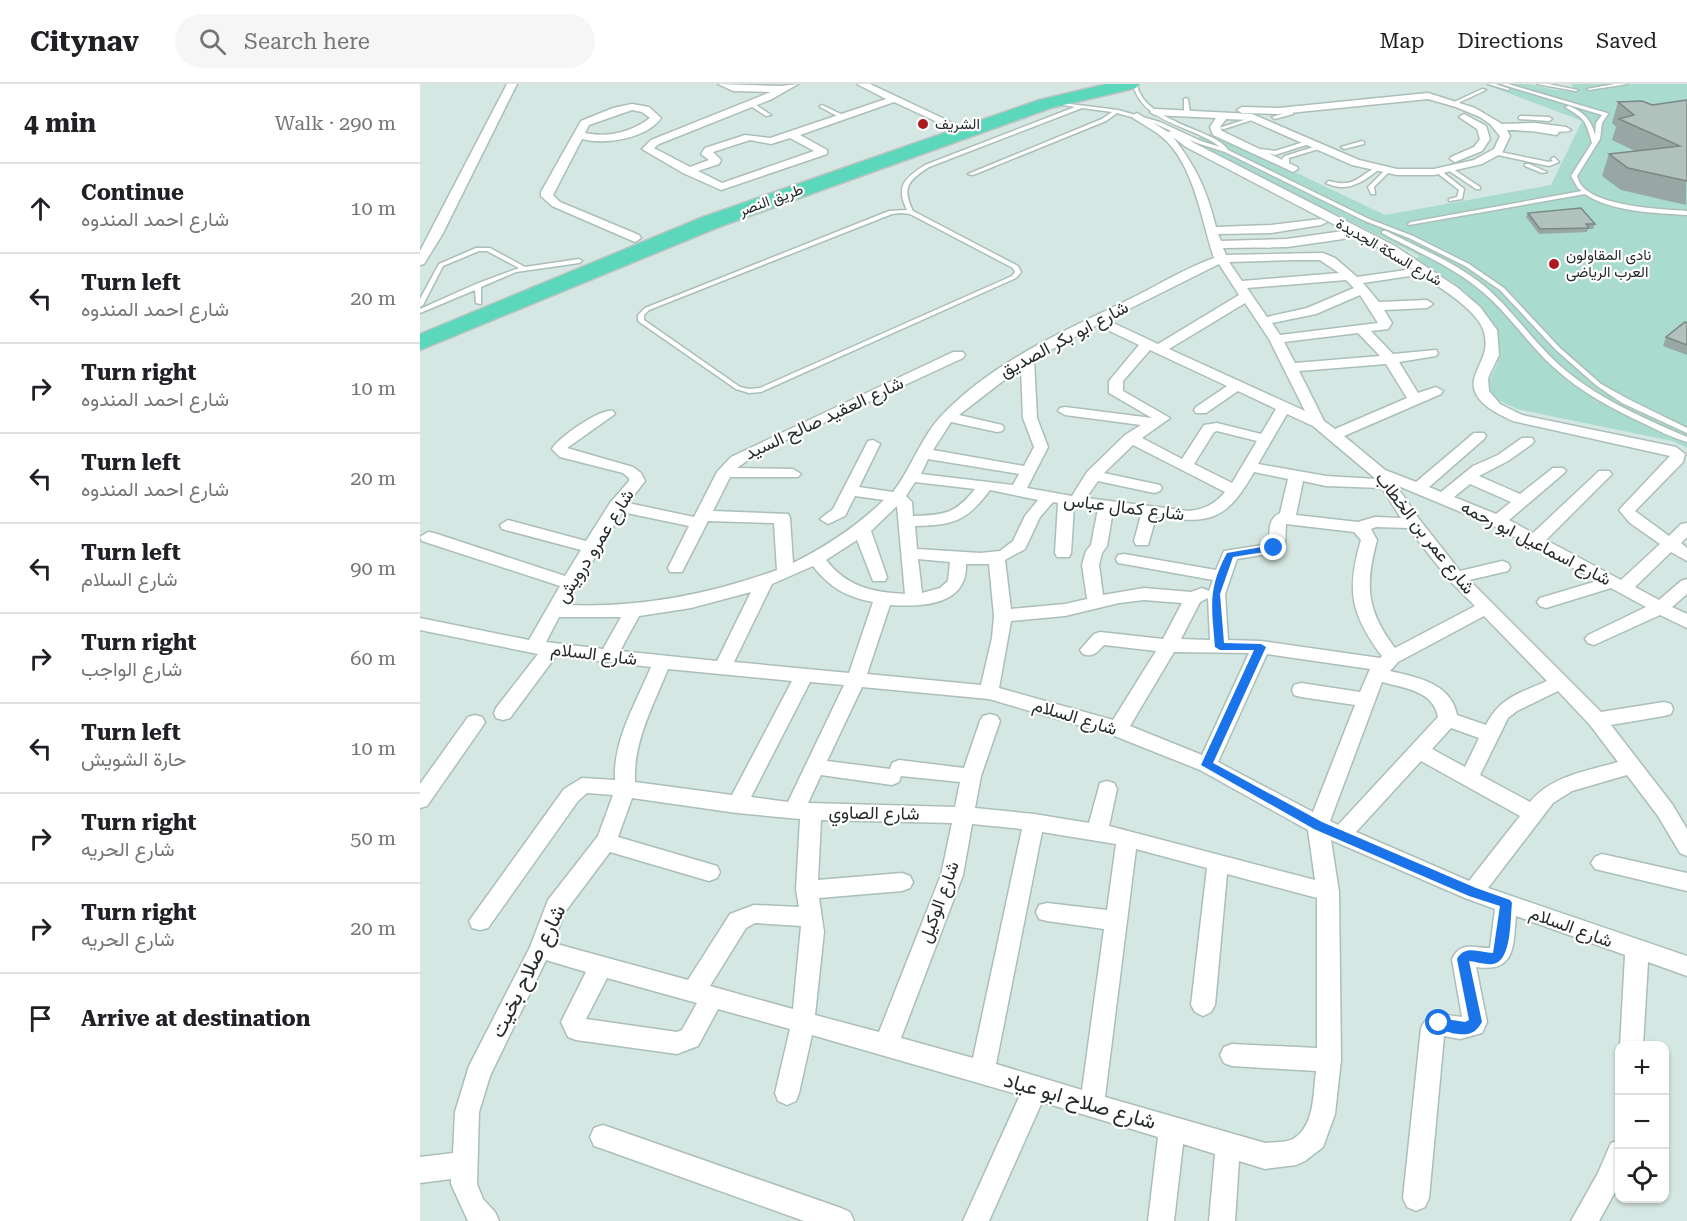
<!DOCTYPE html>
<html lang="en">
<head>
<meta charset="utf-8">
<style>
	body { margin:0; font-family:"Roboto Serif",Vazirmatn,serif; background:#f6f6f6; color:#202124 }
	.controls { position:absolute; right:18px; bottom:18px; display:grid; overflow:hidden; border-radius:12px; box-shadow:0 2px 4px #0004 }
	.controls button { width:54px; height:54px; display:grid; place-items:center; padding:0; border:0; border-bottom:2px solid #e0e0e0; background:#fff; color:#202124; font:30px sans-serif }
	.stop { position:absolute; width:18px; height:18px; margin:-14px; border:4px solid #1a73e8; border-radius:50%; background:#fff }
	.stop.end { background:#1a73e8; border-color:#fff; box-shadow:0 2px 6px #0008 }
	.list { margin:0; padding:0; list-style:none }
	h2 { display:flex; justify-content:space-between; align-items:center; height:78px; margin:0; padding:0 24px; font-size:26px }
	h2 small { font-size:20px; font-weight:400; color:#757577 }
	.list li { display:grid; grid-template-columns:39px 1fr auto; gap:18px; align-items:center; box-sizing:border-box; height:90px; padding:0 24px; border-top:2px solid #e0e0e0 }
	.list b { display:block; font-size:22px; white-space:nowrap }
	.list p { margin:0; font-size:20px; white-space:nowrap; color:#757577 }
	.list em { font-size:20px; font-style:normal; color:#757577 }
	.icon { flex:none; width:33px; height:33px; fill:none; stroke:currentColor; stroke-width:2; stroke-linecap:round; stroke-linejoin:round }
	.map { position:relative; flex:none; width:1267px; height:1137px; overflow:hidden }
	header { display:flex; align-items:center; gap:36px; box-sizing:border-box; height:84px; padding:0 30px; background:#fff; border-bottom:2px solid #e0e0e0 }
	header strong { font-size:28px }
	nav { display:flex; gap:33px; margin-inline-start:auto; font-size:21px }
	.search { width:420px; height:54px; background:#f6f6f6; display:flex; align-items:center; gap:15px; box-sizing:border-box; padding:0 21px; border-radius:33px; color:#757577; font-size:22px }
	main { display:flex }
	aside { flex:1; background:#fff }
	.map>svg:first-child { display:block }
	.green { fill:#a9dbce }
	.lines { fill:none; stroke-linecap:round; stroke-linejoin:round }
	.lane-casing { stroke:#acbeb9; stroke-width:3 }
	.street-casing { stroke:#acbeb9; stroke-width:3 }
	.highway-casing { stroke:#c2c4c3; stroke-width:3 }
	.lane { fill:#fff; fill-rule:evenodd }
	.street { fill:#fff; fill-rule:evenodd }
	.highway { fill:#5bd7bb; fill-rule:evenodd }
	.wall { fill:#98a7a3 }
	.building { fill:#b1c2bd; stroke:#7c8884; stroke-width:1.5 }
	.route { fill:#1a73e8 }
	.poi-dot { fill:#ad1a1f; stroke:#fff; stroke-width:2 }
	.labels { text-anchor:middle; stroke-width:4.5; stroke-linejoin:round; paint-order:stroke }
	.far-poi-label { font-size:15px; fill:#252b29; stroke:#fff; text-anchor:start }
	.far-street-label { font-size:15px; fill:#252b29; stroke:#fff }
	.street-label { font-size:18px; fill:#252b29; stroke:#fff }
	.near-street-label { font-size:21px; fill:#252b29; stroke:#fff }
</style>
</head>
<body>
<header>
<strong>Citynav</strong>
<div class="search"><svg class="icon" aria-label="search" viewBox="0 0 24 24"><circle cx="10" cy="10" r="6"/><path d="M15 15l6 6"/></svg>Search here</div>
<nav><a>Map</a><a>Directions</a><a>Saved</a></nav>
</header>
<main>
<aside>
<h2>4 min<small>Walk · 290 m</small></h2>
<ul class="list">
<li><svg class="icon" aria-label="ahead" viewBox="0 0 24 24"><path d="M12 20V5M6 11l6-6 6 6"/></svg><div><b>Continue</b><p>شارع احمد المندوه</p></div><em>10 m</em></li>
<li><svg class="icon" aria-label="left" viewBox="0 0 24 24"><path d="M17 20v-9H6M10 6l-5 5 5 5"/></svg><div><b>Turn left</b><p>شارع احمد المندوه</p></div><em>20 m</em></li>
<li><svg class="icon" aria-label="right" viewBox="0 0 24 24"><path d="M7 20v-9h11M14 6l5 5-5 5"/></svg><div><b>Turn right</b><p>شارع احمد المندوه</p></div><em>10 m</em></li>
<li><svg class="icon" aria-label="left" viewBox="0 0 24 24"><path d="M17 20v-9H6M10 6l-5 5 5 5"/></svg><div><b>Turn left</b><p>شارع احمد المندوه</p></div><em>20 m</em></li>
<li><svg class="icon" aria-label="left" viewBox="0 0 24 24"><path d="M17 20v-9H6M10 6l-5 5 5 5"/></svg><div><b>Turn left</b><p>شارع السلام</p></div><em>90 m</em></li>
<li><svg class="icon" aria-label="right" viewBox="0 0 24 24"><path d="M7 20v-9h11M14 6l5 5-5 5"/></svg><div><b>Turn right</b><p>شارع الواجب</p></div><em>60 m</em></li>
<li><svg class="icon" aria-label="left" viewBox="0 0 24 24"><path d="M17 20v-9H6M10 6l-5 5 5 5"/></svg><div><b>Turn left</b><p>حارة الشويش</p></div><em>10 m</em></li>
<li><svg class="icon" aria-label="right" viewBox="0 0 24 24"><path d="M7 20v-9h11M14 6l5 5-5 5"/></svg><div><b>Turn right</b><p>شارع الحريه</p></div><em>50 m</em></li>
<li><svg class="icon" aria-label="right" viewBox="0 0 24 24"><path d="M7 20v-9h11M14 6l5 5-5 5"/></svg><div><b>Turn right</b><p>شارع الحريه</p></div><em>20 m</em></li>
<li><svg class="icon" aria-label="arrive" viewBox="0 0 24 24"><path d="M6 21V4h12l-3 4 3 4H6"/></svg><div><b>Arrive at destination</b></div></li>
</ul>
</aside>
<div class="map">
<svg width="1267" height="1137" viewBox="0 0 1267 1137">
	<rect width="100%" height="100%" fill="#d5e7e2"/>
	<path class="green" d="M1064 0H1108L1135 6 1156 7 1151 0H1267V364L1252 357 1097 325 1078 316 1068 305C1068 291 1081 282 1079 267 1078 257 1073 249 1068 241 1063 234 1059 224 1054 217 1039 198 1013 187 992 176L1000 172 769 57 793 49 965 131 1131 101 1162 37Z"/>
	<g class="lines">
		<g class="lane-casing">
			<path id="lane" d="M713 0H717C718 3 718 7 720 9 728 28 763 41 780 48 791 53 802 57 808 66L949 135 993 152 1049 180 1084 204 1140 264 1181 300 1208 315 1267 344V349L1202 319 1177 302 1136 266 1080 206 1045 182 989 154 945 137 805 68 777 59 736 40 697 29 686 37 553 91 548 90 682 35 692 28 662 24 509 83C489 96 481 103 493 127L598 182 601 188 596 194 341 308 329 309 316 305 218 237V231L225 224 469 127 487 126C475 102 485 94 505 81L655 23 636 20 634 19V18L698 26 740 38 781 57 800 63C773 41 722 40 713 0ZM481 129 490 130 593 184 595 188 592 192 340 304 329 305 320 303 224 236V231L229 226 472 130Z
				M1068 0H1075L1090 5 1088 6Z
				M1081 0H1088L1187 29 1188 30 1182 39 1180 55 1157 92C1158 95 1159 98 1161 101 1178 123 1241 125 1267 127V131C1236 129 1191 128 1165 110L989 141 988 140 991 138 1162 107 1158 104 1151 92 1172 59C1165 35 1166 36 1145 23L1149 22C1163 28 1171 35 1175 51L1176 39 1182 31Z
				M1117 0H1128L1158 6 1156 7Z
				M1195 0H1207L1169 6 1167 5Z
				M1062 5 1066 6 1036 20 1032 19Z
				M766 14 768 15 770 29 767 31 764 29V15Z
				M331 19H333L351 31 346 32 329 21V20Z
				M402 21 425 32 426 33 421 34 400 23V22Z
				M871 27 873 28V30L855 35 852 33Z
				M1101 32 1129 33 1132 35 1129 37 1099 35V33Z
				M833 33 838 34 804 45 799 44Z
				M1115 44 1136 47 1139 49 1136 51 1113 47 1112 46Z
				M890 56 892 57V59L855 71 839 67 842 65 855 67Z
				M942 57 944 58V60L924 65 921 63Z
				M900 61 903 63 902 64 869 74V79H865L862 75 865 72Z
				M1075 67 1129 78 1133 77 1131 75 1134 73 1139 78 1129 82 1073 70 1072 69Z
				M1105 80H1109L1127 88 1122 89 1105 82Z
				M956 83 958 84V86C942 99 926 109 906 99L909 97C933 104 937 94 956 83Z
				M1030 83 1060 103V105H1056L1028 86V84Z
				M965 86 970 87 954 103 955 110H951L948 103Z
				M1016 86H1020L1044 105 1042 115 1029 117V115L1037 113 1039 106 1016 88Z
				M962 147H966C997 163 1030 176 1058 197 1088 220 1109 253 1137 279 1174 313 1221 333 1267 353V358C1253 354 1239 347 1225 340 1188 323 1152 303 1123 273 1103 252 1086 228 1064 209 1034 183 997 168 962 149Z
				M56 164H70L105 183 159 175 162 177 159 179 96 188 61 203V220L56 219 55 206 0 229V225L56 200 99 184 67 167H59L23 182 3 221 0 223V215L19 180Z"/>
		</g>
		<g class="street-casing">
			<path id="street" d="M87 0H97L22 151 4 180 0 181V167Z
				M298 0 361 2 378 0 352 15 239 60 234 64 270 83 289 76 281 70 285 64 325 51 350 54 466 15 437 0H450L535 40 526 42 474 18 380 51 407 66V70L301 106 263 89 222 65 231 56 351 8 313 7ZM370 54 394 67 302 99 278 87 299 80 301 76 293 68 330 56 351 60Z
				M1008 9 1055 24 1082 40 1115 39 1146 43 1151 46C1146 50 1099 46 1087 46L1090 52 1082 69 1062 80 1014 91H977L932 81 830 36 806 35 800 43 802 47 877 83 878 85 873 88 793 51 790 43 796 34 735 31 730 28 735 25 832 30 939 76 977 85H1014L1054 76 1074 65 1080 52 1070 40 1060 33 1036 23 1008 15 859 30 822 29 817 26 822 23 859 24Z
				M212 20 229 23 241 34C226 55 185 61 162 55L133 111 140 118 219 151 221 154 215 158 132 122 121 112V108L161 37 193 24ZM212 26 222 28 230 34C212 48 187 54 165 49L169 41Z
				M717 29 748 48 757 46 774 59 975 162 1038 204 1060 223 1077 246 1079 271 1068 294 1069 307 1080 320 1102 331 1256 363 1265 370 1263 378 1215 427 1249 452 1261 440 1267 439V453L1261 459 1267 464V477L1251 468 1215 503 1239 516 1261 497 1267 495V510L1252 523 1267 530V544L1240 531 1174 561 1168 559 1165 555 1168 551 1226 523 1191 504 1126 524 1120 522 1117 518 1120 514 1177 497 1072 441 976 401 999 435 1040 487 1082 477 1088 479 1090 483 1088 487 1049 496 1181 628 1244 618 1251 620 1253 625 1251 630 1244 632 1191 641 1252 720 1267 745V772L1260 769 1238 732 1207 691 1152 707 1133 719 1068 804 1267 872V892L1228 878 1223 962 1200 963 1205 871 1096 832C1093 862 1096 889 1056 883L1067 938 1062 949 1040 955 1024 952 1009 1114 1005 1123 996 1127 987 1123 983 1114 1001 944C1010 924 1025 932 1042 933L1032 875C1040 857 1054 864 1070 864L1075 825 1045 814 911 756 919 808 921 976 915 1030 903 1063 885 1077 876 1081 845 1085 819 1077 815 1137H789L795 1070 763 1060 754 1137H728L738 1053 622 1018 569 1137H543L600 1011 392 951 379 1009 376 1017 367 1021 358 1017 355 1009 370 945 298 925 278 962 257 970 156 956 148 953 141 938 166 888 126 876 70 992 59 1028 57 1100 63 1115 75 1128 79 1137H48L31 1100V1095L0 1099V1073L33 1069 35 1028 49 982 110 863 128 816 178 752 193 711 167 709 158 717 68 844 60 846 52 844 49 837 144 705 162 694 195 696C193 656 216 619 231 583L136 572 90 634 83 636 76 634 74 629 76 624 118 570 0 546V534L109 556 140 502 2 457 0 453 8 448 14 449 145 492 161 466 82 445 80 441 88 436 166 457 190 419 209 397V394L203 389 140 373 132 365C138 354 180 324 193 327L195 330 147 364 213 383 221 389 225 397 208 419 274 433 297 388 311 373 533 268H543L545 271 543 274 338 369 317 384 373 385 381 390 378 393H310L293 427 368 430 370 434 373 479C407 462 436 443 464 416L435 412 425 432 408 440 400 435 413 425 448 357 453 356 460 360 439 403 473 408C492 384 500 354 523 330 575 276 647 246 712 214 740 200 766 184 794 174 781 135 774 79 741 52 732 45 722 40 713 34L712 32ZM753 53 766 63 967 168 993 185 937 193 915 174 903 169 806 171 803 164 867 163 923 155 929 151 923 147 867 155 801 157 798 150 851 149 901 141 907 138 901 135 851 141 796 143C786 104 777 85 753 53ZM875 176H900L919 189 822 197 809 178ZM799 180 819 211 738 260 687 236ZM995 187C1014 200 1058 225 1064 248 1069 269 1061 274 1055 292 1047 316 1076 329 1093 337L1250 372 1199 426 1210 439 1240 460 1201 496 1126 456 1192 390 1189 387H1179L1113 449 1089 436 1143 390 1146 387 1143 384H1133L1100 410 1059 392 1088 377 1112 360 1114 357 1112 354H1102L1078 371 1053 382 1021 408 1009 403 1064 355 1066 352 1064 349H1054L996 398 965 386 924 352 1021 310 1023 307 1016 303 998 309 979 278 1016 272 1018 269 1016 266 973 270 951 247 968 245 972 239 964 226 1007 224 1013 220 1007 216 959 218 943 199 990 192 994 191ZM926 196 934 204 887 224 847 233 827 204ZM940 211 958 239 860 251 852 239 896 230ZM825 219 849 255 885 327 749 265ZM677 241 719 261 689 297V309L732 334 645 323 640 324 638 327 645 331 721 341 705 351 667 388 652 412 607 404 628 363 617 334 614 275ZM938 249 960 272 875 279 864 258ZM730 266 807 302 776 323 774 326 776 329H786L818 307 856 325 841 350 797 339 784 341 762 375 722 354 750 334 703 307V297ZM966 280 987 314 915 345 904 337 879 287ZM601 283 603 334 614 363 604 382 513 366 531 338 577 348 582 347 584 344 582 341 539 331ZM867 330 893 342 956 395 906 392 838 380ZM797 347 837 357 812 399 774 380 794 348ZM713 361 805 408C795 420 785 425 769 427L666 414 678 397 734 409 740 407 742 404 740 401 684 389ZM508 375 599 390 593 401 501 390ZM834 388 868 395 860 429C847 435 850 448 849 460L804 467 796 486 704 470 698 471 696 475 698 479 704 480 793 496 789 507 782 504 771 508 724 504 683 511 679 481 682 469 687 462 693 427 721 431 714 457 716 461H728L736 433C791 440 806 437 834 388ZM883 397 906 402 962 404 981 434 955 433 938 438 876 431ZM495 398 555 405C535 430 525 431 493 432L492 418 486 412ZM1050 400 1091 418 1076 430 1034 413ZM570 406 618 416 605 432 593 457 580 467 560 469 497 465 495 442C533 441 546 438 570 406ZM633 418 638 419 635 469 637 473H649L651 469 654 422 678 425 671 461 666 467 662 481 667 515 645 520 591 525 585 476 605 465 620 433ZM477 422 485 510C452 508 427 503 406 476L437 456 453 497H465L467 493 451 447ZM202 428 269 442 248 484 250 488H262L264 484 288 437 354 439 357 486C287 511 219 524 146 521ZM866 440 934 448 941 456C926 506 931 531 962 572L960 574 841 557 808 556 805 510 817 475 860 468 865 460ZM956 443 988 444 1030 497 1055 522 975 564C946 526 945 501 957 456L951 445ZM498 475 530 478 528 497 520 504 502 509ZM546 480H569L574 532 572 554 561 601 447 590 470 521C501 523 548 522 546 480ZM393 482C410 504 427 513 453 518L429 589 314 578 352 500ZM331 508 297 577 200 567 219 532 271 524ZM788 514 790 556 761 555 780 518ZM724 516 762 519 743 555 680 548 674 550 660 566 663 570C673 574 677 568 684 561L736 567 693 636 579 604 591 537 645 532 699 519ZM1064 532 1127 597C1100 609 1080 613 1066 641L1037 631C1031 599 996 593 970 587L978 578ZM139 533H201L183 565 126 558ZM754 568 829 569 782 671 710 642ZM847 570 950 585 940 608 881 599 874 601 872 606 874 611 881 613 935 621 893 728 798 678ZM248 585 372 597 312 711 215 698C213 658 233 622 248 585ZM390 598 424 601 368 718 331 713ZM962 598C984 604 1014 607 1018 633L918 741 910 737ZM442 603 569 615 692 651 780 686 888 746 895 796 689 742 697 705 694 699 687 697 680 699 669 739 614 730 555 724 561 692 580 637 577 632 570 630 563 632 560 637 544 684 479 676 472 679 470 685 407 677ZM1138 607 1170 641 1198 678C1167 687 1131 692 1110 718L1060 691 1088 634 1097 627ZM1031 644 1059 654 1045 683 1012 665ZM1001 677 1100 732 1049 797 936 748ZM401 691 472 701 479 698 481 692 540 698 535 723 388 719ZM212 714 317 729 380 735 376 806 379 823 334 821 310 830 268 896 133 859 145 828 190 768 289 797 297 794 300 788 297 782 198 753ZM401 736 532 739 521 791 459 948 395 931 404 848 399 814 482 807 490 804 493 798 490 792 482 789 398 796ZM552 740 602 745 553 974 481 954 543 791ZM622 748 696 760 687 826 627 819 619 821 616 828 619 835 627 837 684 845 662 1006 576 980ZM716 765 787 784 771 921 775 928 783 932 791 928 795 921 807 790 897 814V964L812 960 804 963 800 971 804 979 812 982 896 987C893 1009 895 1042 873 1055 865 1059 853 1058 845 1059L685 1013ZM335 839 381 842 373 925 290 902 326 844ZM187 894 277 919 262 946 257 948 166 935Z
				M1044 30 1066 42 1070 55 1062 67 1035 78 1030 75 1031 73 1054 63 1060 55 1057 45 1039 33Z
				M55 631 62 633 65 638 62 643 7 722 0 724V700L48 633Z
				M1182 770 1267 789V807L1175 785 1171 779 1175 773Z
				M183 1041 421 1124 430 1128 434 1137H384L183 1065 174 1062 170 1053 174 1044Z
				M1200 1056V1099L1179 1137H1151L1178 1089 1191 1059Z"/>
		</g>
		<g class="highway-casing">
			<path id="highway" d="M687 0H719L716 4 631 24 299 143 0 266V250L283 133 619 16Z"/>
		</g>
		<use href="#lane" class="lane"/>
		<use href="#street" class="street"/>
		<use href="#highway" class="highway"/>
	</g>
	<path class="wall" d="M1267 16 1266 121 1201 106 1182 92 1189 70 1215 67 1192 56 1196 43 1192 39 1198 18 1232 21Z
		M1108 129 1175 140 1173 145H1168L1167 148 1119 150 1106 133Z
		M1267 239V271L1243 262 1246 253Z"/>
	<path class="building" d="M1267 16V97L1208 84 1189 70 1260 62 1199 35 1214 31 1198 18 1222 17 1232 21Z
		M1161 124 1175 140H1166L1169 144 1120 145 1108 129Z
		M1265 238 1267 239V261L1246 253Z"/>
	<path class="route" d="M854 461H857V466L813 473 800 510 804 559 841 560 846 563 793 679 902 738 1056 804 1090 816 1092 819C1090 835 1092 877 1073 880 1066 881 1057 878 1049 877L1062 938C1059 943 1056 947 1051 949 1042 953 1017 947 1013 939L1019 934 1045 938 1049 936 1037 875C1045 860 1060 869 1073 869L1080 822 1049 812 894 745 781 681 834 566H800L795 563C792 524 787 506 807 469Z"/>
	<g class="poi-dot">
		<circle cx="503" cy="40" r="6"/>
		<circle cx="1134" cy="180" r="6"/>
	</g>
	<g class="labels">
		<g class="far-poi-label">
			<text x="515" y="45">الشريف</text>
			<text x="1146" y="176">نادى المقاولون<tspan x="1146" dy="17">العرب الرياضى</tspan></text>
		</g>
		<g class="far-street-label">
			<text transform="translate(351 116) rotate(-20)" y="5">طريق النصر</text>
			<text transform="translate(969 168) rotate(30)" y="5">شارع السكة الجديدة</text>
		</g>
		<g class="street-label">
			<text transform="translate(644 255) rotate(-28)" y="6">شارع ابو بكر الصديق</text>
			<text transform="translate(404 334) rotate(-25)" y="6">شارع العقيد صالح السيد</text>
			<text transform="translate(704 423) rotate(7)" y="6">شارع كمال عباس</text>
			<text transform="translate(1005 449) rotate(52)" y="6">شارع عمر بن الخطاب</text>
			<text transform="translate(1116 459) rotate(27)" y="6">شارع اسماعيل ابو رحمه</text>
			<text transform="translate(175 462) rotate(-58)" y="6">شارع عمرو درويش</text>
			<text transform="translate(174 570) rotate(7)" y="6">شارع السلام</text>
			<text transform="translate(655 633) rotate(17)" y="6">شارع السلام</text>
			<text transform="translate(454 729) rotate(1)" y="6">شارع الصاوي</text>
			<text transform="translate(519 818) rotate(-70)" y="6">شارع الوكيل</text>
			<text transform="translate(1151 843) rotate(20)" y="6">شارع السلام</text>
		</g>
		<g class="near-street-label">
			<text transform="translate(108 887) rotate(-64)" y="7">شارع صلاح بخيت</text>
			<text transform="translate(660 1017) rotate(16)" y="7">شارع صلاح ابو عياد</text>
		</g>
	</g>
</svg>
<div class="controls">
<button>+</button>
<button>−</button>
<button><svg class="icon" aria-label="locate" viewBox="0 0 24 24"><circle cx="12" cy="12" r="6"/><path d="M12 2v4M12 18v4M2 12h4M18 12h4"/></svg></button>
</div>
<div class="stop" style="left:1019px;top:939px"></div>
<div class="stop end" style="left:854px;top:464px"></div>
</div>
</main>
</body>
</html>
